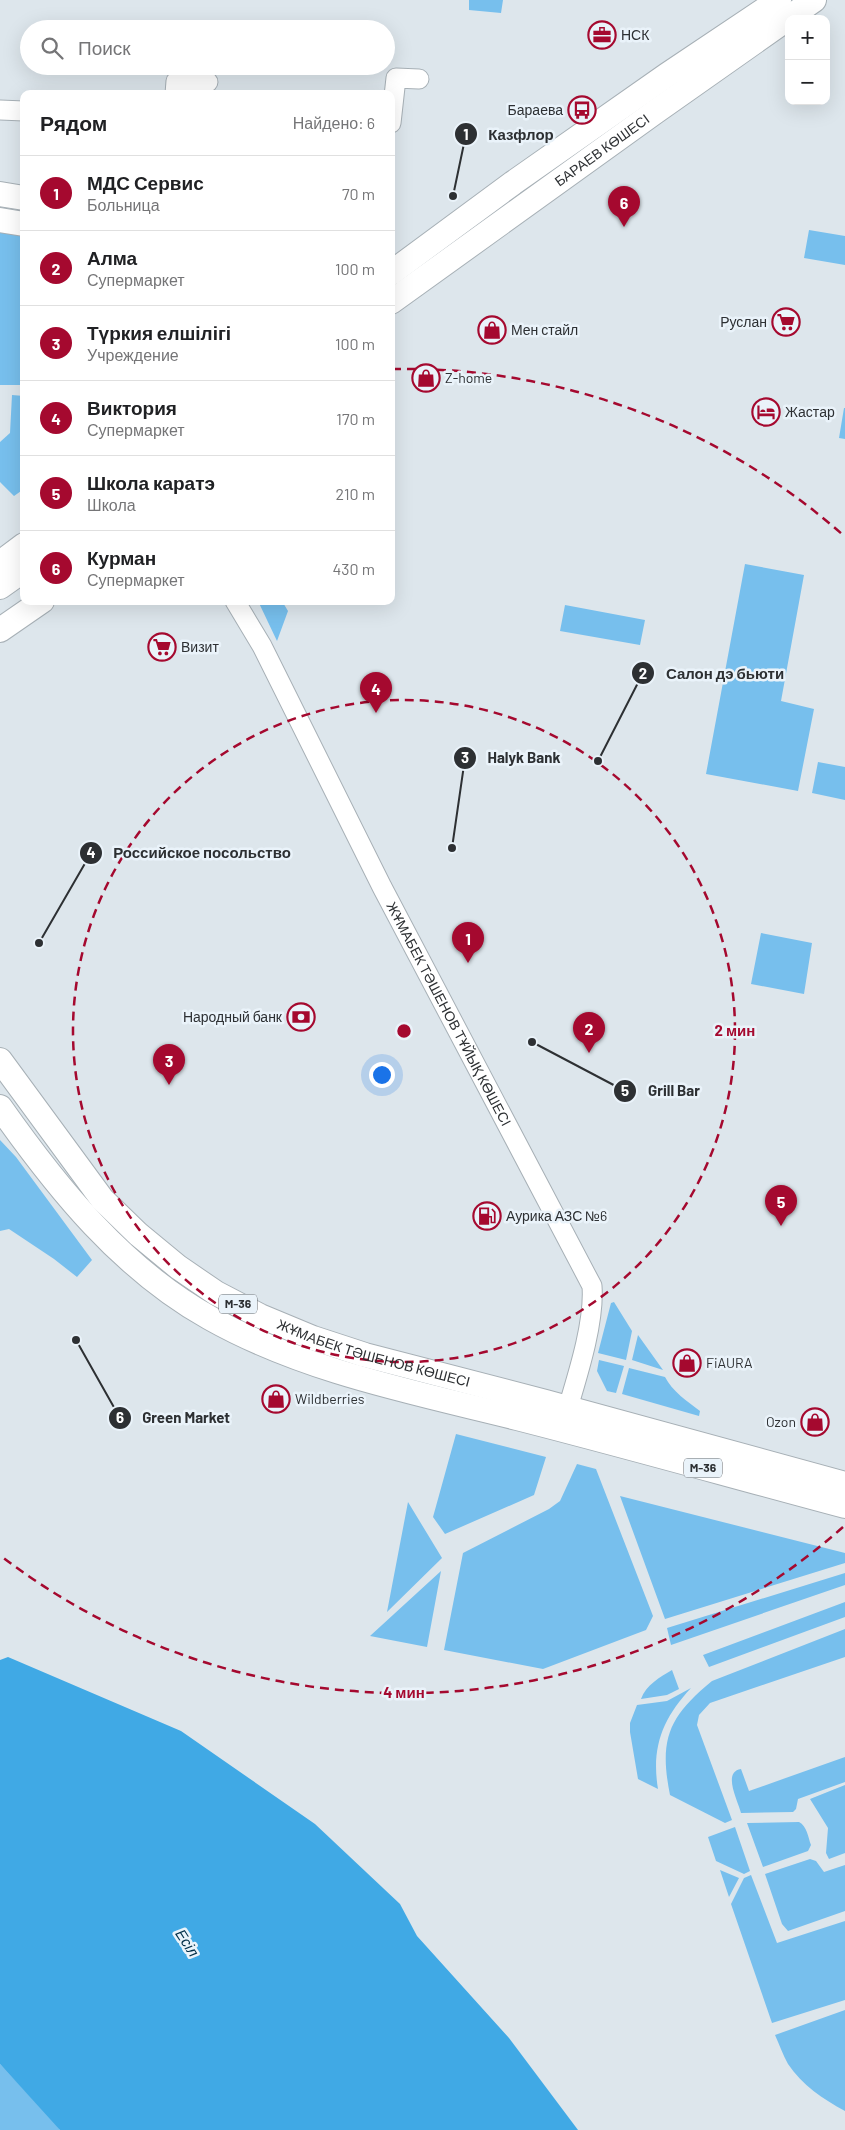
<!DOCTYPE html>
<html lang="ru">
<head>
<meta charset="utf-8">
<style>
	body { margin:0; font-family:Barlow,sans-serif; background:#f6f6f6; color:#202124 }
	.controls { position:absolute; right:15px; top:15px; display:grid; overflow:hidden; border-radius:10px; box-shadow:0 5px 20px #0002 }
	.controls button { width:45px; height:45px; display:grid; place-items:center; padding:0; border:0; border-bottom:1px solid #e0e0e0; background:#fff; color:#202124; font:25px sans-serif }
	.you { position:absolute; left:381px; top:1074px; width:18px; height:18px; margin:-12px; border:4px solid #fff; border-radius:50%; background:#1a73e8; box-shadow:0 0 0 8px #1a73e833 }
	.badge { display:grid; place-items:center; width:32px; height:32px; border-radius:50%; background:#a5092f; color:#fff; font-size:16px; font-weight:700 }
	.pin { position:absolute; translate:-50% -41px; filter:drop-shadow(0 1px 2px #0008) }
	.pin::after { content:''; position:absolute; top:26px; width:18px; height:15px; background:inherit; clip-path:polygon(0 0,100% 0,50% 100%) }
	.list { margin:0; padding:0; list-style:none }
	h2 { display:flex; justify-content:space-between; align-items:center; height:65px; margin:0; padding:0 20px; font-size:21px }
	h2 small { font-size:16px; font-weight:400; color:#757577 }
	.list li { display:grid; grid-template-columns:32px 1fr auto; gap:15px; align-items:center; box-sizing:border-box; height:75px; padding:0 20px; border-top:1px solid #e0e0e0 }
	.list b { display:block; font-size:19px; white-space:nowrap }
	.list p { margin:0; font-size:16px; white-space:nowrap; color:#757577 }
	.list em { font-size:16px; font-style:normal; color:#757577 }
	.icon { flex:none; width:28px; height:28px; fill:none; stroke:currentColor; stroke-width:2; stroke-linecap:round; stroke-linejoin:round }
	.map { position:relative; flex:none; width:845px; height:2130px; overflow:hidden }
	.search { position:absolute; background:#fff; box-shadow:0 5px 20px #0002; left:20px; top:20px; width:375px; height:55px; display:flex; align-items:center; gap:12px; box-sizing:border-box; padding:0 18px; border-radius:28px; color:#757577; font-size:19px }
	.panel { position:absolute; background:#fff; box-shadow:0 5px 20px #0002; left:20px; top:90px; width:375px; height:515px; border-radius:10px }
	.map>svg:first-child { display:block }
	.green { fill:#77bfed }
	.water { fill:#40a9e5 }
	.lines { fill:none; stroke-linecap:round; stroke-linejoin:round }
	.minor-casing { stroke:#a7b0b6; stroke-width:21 }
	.major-casing { stroke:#a7b0b6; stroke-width:26 }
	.minor { stroke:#fff; stroke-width:19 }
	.major { stroke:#fff; stroke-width:24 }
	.ring { fill:none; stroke:#a5092f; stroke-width:2.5; stroke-dasharray:9 6 }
	.labels { text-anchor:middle; stroke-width:5; stroke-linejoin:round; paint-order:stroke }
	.shield { fill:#eaf3fa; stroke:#666a6f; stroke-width:1 }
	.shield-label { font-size:12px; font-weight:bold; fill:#2d3033 }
	.poi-label { font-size:14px; fill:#2d3033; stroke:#eaf3fa; text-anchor:start }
	.street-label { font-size:14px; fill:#2d3033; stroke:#eaf3fa }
	.water-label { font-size:15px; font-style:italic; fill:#002e47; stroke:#eaf3fa }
	.centre { fill:#a5092f; stroke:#eaf3fa; stroke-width:2.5 }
	.ring-label { font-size:15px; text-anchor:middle; font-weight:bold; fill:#a5092f; stroke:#eaf3fa; stroke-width:5; stroke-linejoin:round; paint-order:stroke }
	.leader { fill:none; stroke:#2d3033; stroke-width:2 }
	.callout-dot { fill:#2d3033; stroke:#eaf3fa; stroke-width:2 }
	.mark-label { font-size:15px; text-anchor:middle; font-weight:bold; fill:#fff }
	.callout-label { font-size:15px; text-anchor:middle; font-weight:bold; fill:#2d3033; stroke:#eaf3fa; stroke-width:5; stroke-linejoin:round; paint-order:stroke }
</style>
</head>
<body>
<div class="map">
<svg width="845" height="2130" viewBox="0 0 845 2130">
	<rect width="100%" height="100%" fill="#dde6ec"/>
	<path class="green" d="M469 0H503L501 13 469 10Z
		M809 230 845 236V265L804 258Z
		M0 231 24 235V385H0Z
		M12 395 24 396V489L14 496 0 482V442L10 433Z
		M844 408H845V439L839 438Z
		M745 564 804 575 781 701 814 709 798 791 706 774Z
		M258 601H282L288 611 277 641Z
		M565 605 645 620 640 645 560 631Z
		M818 762 845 767V800L812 793Z
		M761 933 812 943 804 994 751 984Z
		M0 1140 16 1157 92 1260 77 1277 54 1259 9 1229 0 1231Z
		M614 1302 632 1331 626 1360 598 1353 611 1303Z
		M638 1335 663 1370 632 1360Z
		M599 1360 624 1366 616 1393 607 1391 597 1371Z
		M629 1368 665 1377C672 1391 688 1402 700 1411L699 1416 622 1394Z
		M456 1434 546 1457 534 1495 445 1534 433 1517Z
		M577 1464 596 1469 653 1616 646 1630 543 1669 444 1650 463 1553 549 1509 560 1501Z
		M620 1496 845 1553V1563L665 1619Z
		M408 1502 442 1558 387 1612Z
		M441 1571 427 1647 370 1636Z
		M845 1573V1585L671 1645 667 1628Z
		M845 1602V1617L709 1667 703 1655Z
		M845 1629V1657L710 1703 699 1715 697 1725 732 1820 725 1823 670 1795C659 1740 668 1717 712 1681Z
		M672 1670 679 1689 667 1695 641 1699C646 1685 660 1677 672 1670Z
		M691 1688C663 1718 651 1747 658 1789L638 1779 630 1732V1723L637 1705 667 1701Z
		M845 1757V1782L798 1799 796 1809 793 1812 741 1813C738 1801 722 1772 741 1769L749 1791Z
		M845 1785V1853L829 1859 826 1853 828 1828 810 1799Z
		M799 1822C807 1826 808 1837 811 1845L808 1851 763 1867 747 1823Z
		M735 1827 750 1871 744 1874 716 1861 708 1837Z
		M810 1859 816 1861 824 1872 845 1865V1911L788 1931 782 1924 765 1874Z
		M720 1870 739 1878 729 1897Z
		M751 1875 777 1943 845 1921V2000L772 2023 731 1904 744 1878Z
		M845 2010V2111C823 2099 802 2085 788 2064 783 2055 779 2044 775 2035Z
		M0 2064 57 2125 60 2130H0Z"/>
	<path class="water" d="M8 1657 181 1731 315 1824 400 1904 417 1936 509 2038 578 2130H60L0 2064V1660Z"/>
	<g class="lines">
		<g class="minor-casing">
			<g id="minor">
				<path d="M175 94 176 81 208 82"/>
				<path d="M0 110 24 111"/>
				<path d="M391 123 396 78 419 79"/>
				<path id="s1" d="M235 601 262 646 382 887 592 1286C595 1325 575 1383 564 1421"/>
			</g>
		</g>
		<g class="major-casing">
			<g id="major">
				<path d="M0 194 24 198"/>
				<path d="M0 220 24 224"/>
				<path d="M391 273 513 183 667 75 779 0"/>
				<path id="s2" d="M391 302 655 112 814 0"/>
				<path d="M0 563 24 545"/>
				<path d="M0 587 24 570"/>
				<path d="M0 630 42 601"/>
				<path id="s3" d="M0 1060 102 1199 138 1234 178 1267 216 1293 260 1316 313 1338 365 1355 546 1402 845 1484"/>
				<path d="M0 1107C57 1188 122 1269 210 1318 304 1371 413 1392 517 1418 627 1446 736 1477 845 1506"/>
			</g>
		</g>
		<use href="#minor" class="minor"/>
		<use href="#major" class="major"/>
	</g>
	<g class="ring">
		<circle cx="404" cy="1031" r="331"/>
		<path d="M843 1527A662 662 0 0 1 1 1556M392 369A662 662 0 0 1 843 535"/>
	</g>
	<defs>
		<g id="office-ring" transform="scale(1.4375)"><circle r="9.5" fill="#eaf3fa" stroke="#a5092f" stroke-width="1.5"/><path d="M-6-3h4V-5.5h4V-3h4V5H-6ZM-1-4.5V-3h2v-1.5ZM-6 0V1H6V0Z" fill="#a5092f"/></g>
		<g id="bus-ring" transform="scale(1.4375)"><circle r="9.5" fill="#eaf3fa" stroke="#a5092f" stroke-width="1.5"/><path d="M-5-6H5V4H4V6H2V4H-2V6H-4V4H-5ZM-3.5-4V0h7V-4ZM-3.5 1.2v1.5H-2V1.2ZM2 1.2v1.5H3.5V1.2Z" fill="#a5092f"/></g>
		<g id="supermarket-ring" transform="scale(1.4375)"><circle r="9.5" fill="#eaf3fa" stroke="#a5092f" stroke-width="1.5"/><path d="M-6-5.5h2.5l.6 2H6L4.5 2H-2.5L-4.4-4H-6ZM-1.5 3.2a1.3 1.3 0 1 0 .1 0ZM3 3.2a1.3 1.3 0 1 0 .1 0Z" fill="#a5092f"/></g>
		<g id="shop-ring" transform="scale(1.4375)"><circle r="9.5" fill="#eaf3fa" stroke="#a5092f" stroke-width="1.5"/><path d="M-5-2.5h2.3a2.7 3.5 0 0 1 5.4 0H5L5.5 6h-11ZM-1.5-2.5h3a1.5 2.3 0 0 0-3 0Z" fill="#a5092f"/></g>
		<g id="hotel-ring" transform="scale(1.4375)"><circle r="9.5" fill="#eaf3fa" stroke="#a5092f" stroke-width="1.5"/><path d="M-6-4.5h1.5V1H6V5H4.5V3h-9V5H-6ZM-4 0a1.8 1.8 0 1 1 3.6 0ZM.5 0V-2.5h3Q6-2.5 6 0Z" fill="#a5092f"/></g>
		<g id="bank-ring" transform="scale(1.4375)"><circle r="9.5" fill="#eaf3fa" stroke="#a5092f" stroke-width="1.5"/><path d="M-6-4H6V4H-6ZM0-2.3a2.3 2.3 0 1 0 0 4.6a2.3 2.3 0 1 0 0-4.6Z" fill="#a5092f"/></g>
		<g id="fuel-ring" transform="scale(1.4375)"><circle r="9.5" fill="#eaf3fa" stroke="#a5092f" stroke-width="1.5"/><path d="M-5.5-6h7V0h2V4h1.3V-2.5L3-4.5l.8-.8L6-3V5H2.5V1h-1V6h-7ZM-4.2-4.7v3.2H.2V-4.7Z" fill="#a5092f"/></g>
	</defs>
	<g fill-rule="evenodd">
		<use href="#office-ring" x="602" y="35"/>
		<use href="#bus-ring" x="582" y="110"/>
		<use href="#supermarket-ring" x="786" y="322"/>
		<use href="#shop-ring" x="492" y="330"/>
		<use href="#shop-ring" x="426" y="378"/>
		<use href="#hotel-ring" x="766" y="412"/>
		<use href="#supermarket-ring" x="162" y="647"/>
		<use href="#bank-ring" x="301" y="1017"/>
		<use href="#fuel-ring" x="487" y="1216"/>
		<use href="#shop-ring" x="687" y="1363"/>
		<use href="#shop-ring" x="276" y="1399"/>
		<use href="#shop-ring" x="815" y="1422"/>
	</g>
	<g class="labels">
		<g class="shield">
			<rect x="219" y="1294.5" width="38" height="19" rx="4"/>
			<rect x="684" y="1458.5" width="38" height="19" rx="4"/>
		</g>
		<g class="shield-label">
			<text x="238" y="1308">M-36</text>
			<text x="703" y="1472">M-36</text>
		</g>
		<g class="poi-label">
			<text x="621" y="40">НСК</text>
			<text x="563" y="115" text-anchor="end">Бараева</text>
			<text x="767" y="327" text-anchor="end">Руслан</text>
			<text x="511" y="335">Мен стайл</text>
			<text x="445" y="383">Z-home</text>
			<text x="785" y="417">Жастар</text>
			<text x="181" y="652">Визит</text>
			<text x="282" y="1022" text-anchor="end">Народный банк</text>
			<text x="506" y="1221">Аурика АЗС №6</text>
			<text x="706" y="1368">FiAURA</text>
			<text x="295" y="1404">Wildberries</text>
			<text x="796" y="1427" text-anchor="end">Ozon</text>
		</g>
		<g class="street-label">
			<text dy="5" stroke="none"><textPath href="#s2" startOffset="260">БАРАЕВ КӨШЕСІ</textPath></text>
			<text dy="5" stroke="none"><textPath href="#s1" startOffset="465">ЖҰМАБЕК ТӘШЕНОВ ТҰЙЫҚ КӨШЕСІ</textPath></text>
			<text dy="5" stroke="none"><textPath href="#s3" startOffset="490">ЖҰМАБЕК ТӘШЕНОВ КӨШЕСІ</textPath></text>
		</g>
		<g class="water-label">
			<text transform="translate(187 1943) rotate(57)" y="5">Есіл</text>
		</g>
	</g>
	<circle cx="404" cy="1031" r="8" class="centre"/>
	<g class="ring-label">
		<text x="735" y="1036">2 мин</text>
		<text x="404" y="1698">4 мин</text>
	</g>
	<path class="leader" d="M453 196L466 134M598 761L643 673M452 848L465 758M39 943L91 853M532 1042L625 1091M76 1340L120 1418"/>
	<g class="callout-dot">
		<circle cx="453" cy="196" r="5"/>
		<circle cx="598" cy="761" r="5"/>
		<circle cx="452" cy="848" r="5"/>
		<circle cx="39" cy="943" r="5"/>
		<circle cx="532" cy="1042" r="5"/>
		<circle cx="76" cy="1340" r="5"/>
		<circle cx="466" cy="134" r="12"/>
		<circle cx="643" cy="673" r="12"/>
		<circle cx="465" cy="758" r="12"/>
		<circle cx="91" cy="853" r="12"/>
		<circle cx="625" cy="1091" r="12"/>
		<circle cx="120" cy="1418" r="12"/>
	</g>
	<g class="mark-label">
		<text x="466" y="140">1</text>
		<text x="643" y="679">2</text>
		<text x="465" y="763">3</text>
		<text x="91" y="858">4</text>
		<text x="625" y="1096">5</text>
		<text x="120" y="1423">6</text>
	</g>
	<g class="callout-label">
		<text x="521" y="140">Казфлор</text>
		<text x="725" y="679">Салон дэ бьюти</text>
		<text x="524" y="763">Halyk Bank</text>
		<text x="202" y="858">Российское посольство</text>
		<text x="674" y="1096">Grill Bar</text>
		<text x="186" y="1423">Green Market</text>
	</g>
</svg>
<div class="controls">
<button>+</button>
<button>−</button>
</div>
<div class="you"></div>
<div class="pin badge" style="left:468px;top:963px">1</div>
<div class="pin badge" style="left:589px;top:1053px">2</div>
<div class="pin badge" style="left:169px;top:1085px">3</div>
<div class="pin badge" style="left:376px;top:713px">4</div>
<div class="pin badge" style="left:781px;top:1226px">5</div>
<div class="pin badge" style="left:624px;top:227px">6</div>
<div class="search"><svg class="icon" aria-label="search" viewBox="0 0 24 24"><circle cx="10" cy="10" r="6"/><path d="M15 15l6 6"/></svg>Поиск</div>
<section class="panel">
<h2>Рядом<small>Найдено: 6</small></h2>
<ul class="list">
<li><span class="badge">1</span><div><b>МДС Сервис</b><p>Больница</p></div><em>70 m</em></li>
<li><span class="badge">2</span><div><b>Алма</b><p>Супермаркет</p></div><em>100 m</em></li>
<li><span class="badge">3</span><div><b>Түркия елшілігі</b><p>Учреждение</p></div><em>100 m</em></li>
<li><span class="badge">4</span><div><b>Виктория</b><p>Супермаркет</p></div><em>170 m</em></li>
<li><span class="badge">5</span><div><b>Школа каратэ</b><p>Школа</p></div><em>210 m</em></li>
<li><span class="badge">6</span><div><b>Курман</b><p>Супермаркет</p></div><em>430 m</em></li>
</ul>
</section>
</div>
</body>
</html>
